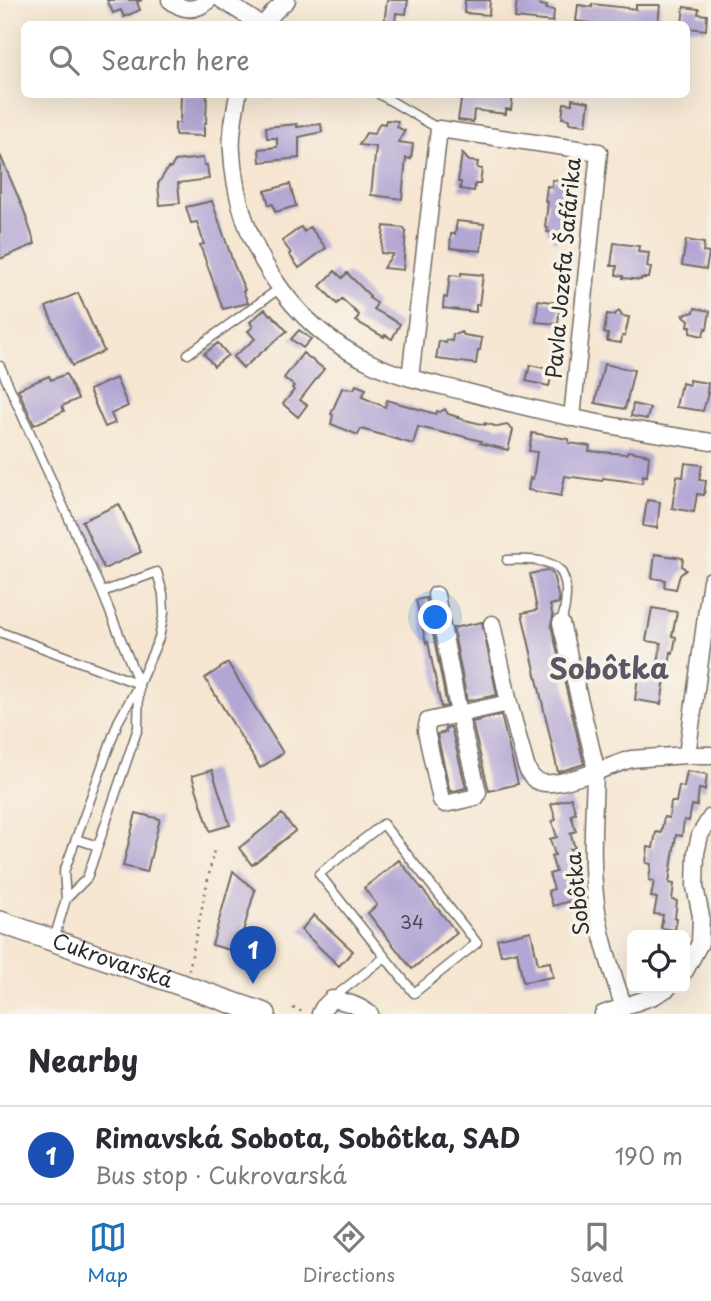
<!DOCTYPE html>
<html lang="en">
<head>
<meta charset="utf-8">
<style>
	body { margin:0; font-family:"Playpen Sans",sans-serif; background:#f2f2f3; color:#2b2b33 }
	.controls { position:absolute; right:21px; bottom:21px; display:grid; overflow:hidden; border-radius:10px; box-shadow:0 7px 28px #0002 }
	.controls button { width:63px; height:63px; display:grid; place-items:center; padding:0; border:0; border-bottom:2px solid #e1e1e2; background:#fff; color:#2b2b33; font:35px sans-serif }
	.you { position:absolute; left:436px; top:618px; width:24px; height:24px; margin:-18px; border:5px solid #fff; border-radius:50%; background:#1a73e8; box-shadow:0 0 0 10px #1a73e833 }
	.badge { display:grid; place-items:center; width:46px; height:46px; border-radius:50%; background:#1f6fb2; color:#fff; font-size:23px; font-weight:700 }
	.pin { position:absolute; translate:-50% -58px; filter:drop-shadow(0 2px 4px #0008) }
	.pin::after { content:''; position:absolute; top:37px; width:24px; height:21px; background:inherit; clip-path:polygon(0 0,100% 0,50% 100%) }
	.list { margin:0; padding:0; list-style:none }
	h2 { display:flex; justify-content:space-between; align-items:center; height:91px; margin:0; padding:0 28px; font-size:30px }
	h2 small { font-size:23px; font-weight:400; color:#7c7c81 }
	.list li { display:grid; grid-template-columns:46px 1fr auto; gap:21px; align-items:center; box-sizing:border-box; height:98px; padding:0 28px; border-top:2px solid #e1e1e2 }
	.list b { display:block; font-size:26px; white-space:nowrap }
	.list p { margin:0; font-size:23px; white-space:nowrap; color:#7c7c81 }
	.list em { font-size:23px; font-style:normal; color:#7c7c81 }
	.icon { flex:none; width:38px; height:38px; fill:none; stroke:currentColor; stroke-width:2; stroke-linecap:round; stroke-linejoin:round }
	.map { position:relative; flex:none; width:711px; height:1014px; overflow:hidden }
	.search { position:absolute; background:#fff; box-shadow:0 7px 28px #0002; left:21px; right:21px; top:21px; height:77px; display:flex; align-items:center; gap:18px; box-sizing:border-box; padding:0 24px; border-radius:10px; color:#7c7c81; font-size:26px }
	.sheet { height:189px; background:#fff }
	nav { display:flex; justify-content:space-around; align-items:center; box-sizing:border-box; height:98px; border-top:2px solid #e1e1e2; background:#fff; font-size:19px; color:#7c7c81 }
	nav a { display:grid; justify-items:center; gap:4px }
	nav .on { color:#1f6fb2 }
	.map>svg:first-child { display:block }
	.building { fill:#b2a6d4 }
	.lines { fill:none; stroke-linecap:round; stroke-linejoin:round }
	.service-casing { stroke:#726c65; stroke-width:11 }
	.minor-casing { stroke:#726c65; stroke-width:19 }
	.secondary-casing { stroke:#726c65; stroke-width:24 }
	.path { stroke:#726c65; stroke-width:2.5; stroke-dasharray:2 5; stroke-linecap:butt }
	.service { stroke:#fff; stroke-width:8 }
	.minor { stroke:#fff; stroke-width:16 }
	.secondary { stroke:#fff; stroke-width:21 }
	.labels { text-anchor:middle; stroke-width:7; stroke-linejoin:round; paint-order:stroke }
	.number-label { font-size:18px; fill:#4d4a55 }
	.street-label { font-size:21px; fill:#2b2b2b; stroke:#f7f3e8 }
	.district-label { font-size:28px; font-weight:bold; fill:#5a5666; stroke:#f7f3e8 }
</style>
</head>
<body>
<div class="map">
<svg width="711" height="1014" viewBox="0 0 711 1014">
	<rect width="100%" height="100%" fill="#f7f3e8"/>
	<filter id="ink" filterUnits="userSpaceOnUse"><feTurbulence type="fractalNoise" baseFrequency=".0143" numOctaves="2"/><feDisplacementMap in="SourceGraphic" scale="14" xChannelSelector="R" yChannelSelector="G"/><feConvolveMatrix kernelMatrix="1 2 1 2 8 2 1 2 1" color-interpolation-filters="sRGB"/></filter>
	<filter id="wash" filterUnits="userSpaceOnUse"><feTurbulence type="fractalNoise" baseFrequency=".00686" numOctaves="4" result="noise"/><feDisplacementMap in="SourceGraphic" scale="28" xChannelSelector="R" yChannelSelector="G"/><feGaussianBlur stdDeviation="1.57" result="paint"/><feColorMatrix in="noise" values="0 0 0 0 0 0 0 0 0 0 0 0 0 0 0 0 0 1.4 0 .05"/><feComposite in="paint" operator="in"/></filter>
	<g filter="url(#wash)">
		<rect width="100%" height="100%" fill="#f6e6d2"/>
		<g id="blocks">
			<path class="building" d="M107 0H142L137 2 140 10 124 17 121 10 113 13Z
				M387 0H408L406 14 396 13 395 24H384Z
				M465 0H490L489 15 464 13Z
				M517 0H540V5L547 6 546 9 554 10 553 22 515 18Z
				M592 4 636 9V5H660L658 24H590V23L576 21 578 5 592 7Z
				M684 7 699 9 698 14 707 15 706 30 687 28V24H682Z
				M181 94H207L206 123H204V136L175 135V123H180Z
				M462 94 491 97 492 94H513L511 110 506 109V114L474 110 473 122 458 120Z
				M572 99 589 102 586 125 569 123V119L562 118 564 103 572 104Z
				M386 120 398 121 397 127 405 131 398 142 413 144 411 159 406 158 402 199 371 195 376 147 359 145 366 133 374 134 380 123 385 124Z
				M297 124V127L321 124 322 132 299 137V158L260 162 259 149 277 147V138H267L266 127Z
				M462 153 469 161 478 162 477 168 482 169 480 184H475L474 191 460 189 461 182H458Z
				M0 155 23 208 35 244 0 259Z
				M203 158 204 165H207L209 179 178 183 180 203 160 205 158 184 168 168H171L175 161Z
				M552 180 566 181 565 193H571L567 241 552 240 553 233 547 232 548 228 545 227 548 202 545 201 547 186 552 187Z
				M290 184 296 206 275 212 273 204 269 205 265 191Z
				M212 201 234 265 245 290 243 291 248 303 223 309 200 245 204 244 197 222 191 223 186 207Z
				M457 221 484 224 481 251 450 248 451 234H455Z
				M384 226 404 228 406 232 403 270 383 268 393 254 381 253Z
				M301 227 304 232 310 227 326 248 299 268 289 254 291 253 282 241Z
				M686 240 704 243 703 252 709 253 706 269 682 265Z
				M614 243 639 246 638 252 649 253 647 267 651 268 649 278H641V280L623 278V276L616 275 617 266H611Z
				M335 271 342 278 347 273 370 296 369 298 377 303 374 309 400 324 392 339 385 335 384 337 356 321 359 315 342 299 337 304 320 286Z
				M461 273 483 275 479 305H476V312L443 308 444 297 447 298 450 275 461 276Z
				M78 293 104 351 72 366 46 307Z
				M538 300 560 303 558 324 536 322Z
				M695 308 710 311 707 329 705 328 703 336 690 333 691 326H688L689 320 683 315 694 312Z
				M265 309 270 315 271 314 287 331 243 368 233 357 255 339 248 331 253 327 250 322Z
				M619 311 622 316 629 317 625 336H622L621 343 607 341 608 334 604 333 607 314 614 315Z
				M299 330 311 339 303 348 291 339Z
				M461 332 464 335 482 338 480 350H478L476 364 436 359 439 341 446 343V340L452 341 453 334H457Z
				M218 343 228 355 214 366 204 354Z
				M303 353 324 369 300 400 307 405 298 417 283 404 294 390 292 388 294 386 284 378Z
				M604 364 634 370 625 409 595 403Z
				M530 365 553 370 549 386 526 381Z
				M66 374 78 399 62 406 64 411 34 425 18 389 49 376 51 380Z
				M116 378 128 406 111 414 115 423 105 427 89 390Z
				M689 380 708 383 707 393H708L703 411 676 407 680 388H681L682 383 689 385Z
				M356 385 366 389 362 397 385 407 387 400 436 414 437 411 440 412 445 409 448 414 458 417 457 418 485 425V423L498 427 507 425 513 430 508 450 480 443 481 441 454 434 453 435 418 427 413 444 361 429 358 435 331 424 333 415 331 414 342 388 354 389Z
				M633 404 650 408 647 419 631 416Z
				M532 433 569 439V443L590 446 589 451 626 454 628 451 645 454 649 456 647 476 643 475 642 483 603 478 602 481 565 476 561 496 528 490 530 478 533 479 537 452 529 451Z
				M685 463 702 465 699 480 706 481 704 495 697 494 694 512 672 508 677 476 683 477Z
				M647 500 660 502 657 528 643 526Z
				M119 504 141 552 104 569 82 521Z
				M655 554 683 558 682 566 686 570 680 575 676 589 664 587 665 580 652 578Z
				M547 570 553 574 559 599V603L550 605 553 617 551 625 584 764 558 772 522 613 537 610 530 574Z
				M426 598 447 706 441 707 428 642 426 643 416 600Z
				M652 608 677 612 672 636 676 637 673 653 671 652 668 673 666 672 661 704 635 700 639 669 655 671 656 664H658L661 643 646 641Z
				M482 622 497 695 467 701 453 628Z
				M228 663 283 753 260 768 205 678Z
				M501 715 518 784 489 791 472 722Z
				M451 727 466 788 450 792 437 734 446 732 445 728Z
				M212 770 230 825 210 831 192 776Z
				M687 771 707 774 705 790 699 789 697 806 692 805 689 821 684 820 682 836 676 835 669 883 674 884 672 900 677 901 675 918H677L675 930 661 928 663 915 654 914 657 898 651 897 654 881 649 880 651 864 646 863 648 847 653 848 656 832 661 833 664 817 669 818 671 802H676L679 786 684 787Z
				M571 798 576 813 571 815 576 831 570 833 575 848 570 849 576 865 569 868 574 882 568 885 573 900 553 906 548 891 554 889 549 874 556 872 551 856 555 855 550 839 557 837 552 821 556 820 551 804Z
				M136 813 160 819 147 872 123 866Z
				M282 814 295 831 252 865 239 848Z
				M399 860 457 933 412 969 368 913 377 905 364 888Z
				M233 871 255 890 237 952 212 945Z
				M314 915 353 951 339 966 301 930Z
				M531 931 538 964 550 962 553 977 523 982 517 951 501 955 497 939Z"/>
		</g>
	</g>
	<g filter="url(#ink)">
		<use href="#blocks" fill-opacity="0" stroke="#726c65" stroke-width="2"/>
		<g class="lines">
			<g class="service-casing">
				<path id="service" d="M379 94 439 129
					M188 354 280 288
					M0 366 102 592 139 684 118 722 64 872 66 899 54 939
					M507 560C522 560 539 558 553 565 572 574 566 607 561 623
					M0 632 139 684
					M76 839 98 846
					M66 899 87 878 138 728 139 684 159 638 164 613 163 594 157 572 102 592
					M334 997 385 957 319 874 383 824 477 943 414 993 385 957"/>
			</g>
			<g class="minor-casing">
				<path id="minor" d="M170 0C183 11 195 12 209 0
					M222 0 260 24
					M264 24 275 11 287 0
					M238 94C235 113 230 134 232 152 237 242 289 325 371 363 401 378 435 384 467 392 501 401 536 410 570 417 616 428 664 434 711 442
					M410 378 439 129 599 152 572 418
					M711 580 687 755H711
					M436 595 459 714 428 721 426 731 441 800 445 804 476 797 478 792 459 714 509 703
					M492 624 509 703 526 766C529 773 532 780 540 782 553 787 581 776 595 772L594 760 561 623
					M685 971 700 943 701 916 695 887 696 853 700 835 711 817
					M624 1008C613 973 600 939 596 903 590 860 594 815 595 772L631 759 687 755
					M320 1014 323 1008 332 999C347 1002 358 1005 370 1014
					M603 1014 654 996 668 988"/>
			</g>
			<g class="secondary-casing">
				<g id="secondary">
					<path id="s1" d="M0 922 265 1014"/>
				</g>
			</g>
			<path class="path" d="M189 970 214 850
				M293 1008 305 1013"/>
			<use href="#service" class="service"/>
			<use href="#minor" class="minor"/>
			<use href="#secondary" class="secondary"/>
		</g>
	</g>
	<g class="labels">
		<g class="number-label">
			<text x="412" y="929">34</text>
		</g>
		<g class="street-label">
			<text transform="translate(564 268) rotate(-85)" y="7">Pavla Jozefa Šafárika</text>
			<text transform="translate(578 894) rotate(-96)" y="7">Sobôtka</text>
			<text dy="7" stroke="none"><textPath href="#s1" startOffset="119">Cukrovarská</textPath></text>
		</g>
		<g class="district-label">
			<text x="609" y="679">Sobôtka</text>
		</g>
	</g>
</svg>
<div class="controls">
<button><svg class="icon" aria-label="locate" viewBox="0 0 24 24"><circle cx="12" cy="12" r="6"/><path d="M12 2v4M12 18v4M2 12h4M18 12h4"/></svg></button>
</div>
<div class="you"></div>
<div class="pin badge" style="left:253px;top:984px;background:#1a4fb4">1</div>
<div class="search"><svg class="icon" aria-label="search" viewBox="0 0 24 24"><circle cx="10" cy="10" r="6"/><path d="M15 15l6 6"/></svg>Search here</div>
</div>
<section class="sheet">
<h2>Nearby<small></small></h2>
<ul class="list">
<li><span class="badge" style="background:#1a4fb4">1</span><div><b>Rimavská Sobota, Sobôtka, SAD</b><p>Bus stop · Cukrovarská</p></div><em>190 m</em></li>
</ul>
</section>
<nav>
<a class="on"><svg class="icon" aria-label="map" viewBox="0 0 24 24"><path d="M3 6l6-2 6 2 6-2v14l-6 2-6-2-6 2zM9 4v14M15 6v14"/></svg>Map</a>
<a><svg class="icon" aria-label="directions" viewBox="0 0 24 24"><path d="M12 3l9 9-9 9-9-9zM9 14v-3h6M13 9l2 2-2 2"/></svg>Directions</a>
<a><svg class="icon" aria-label="saved" viewBox="0 0 24 24"><path d="M7 4h10v16l-5-4-5 4z"/></svg>Saved</a>
</nav>
</body>
</html>
